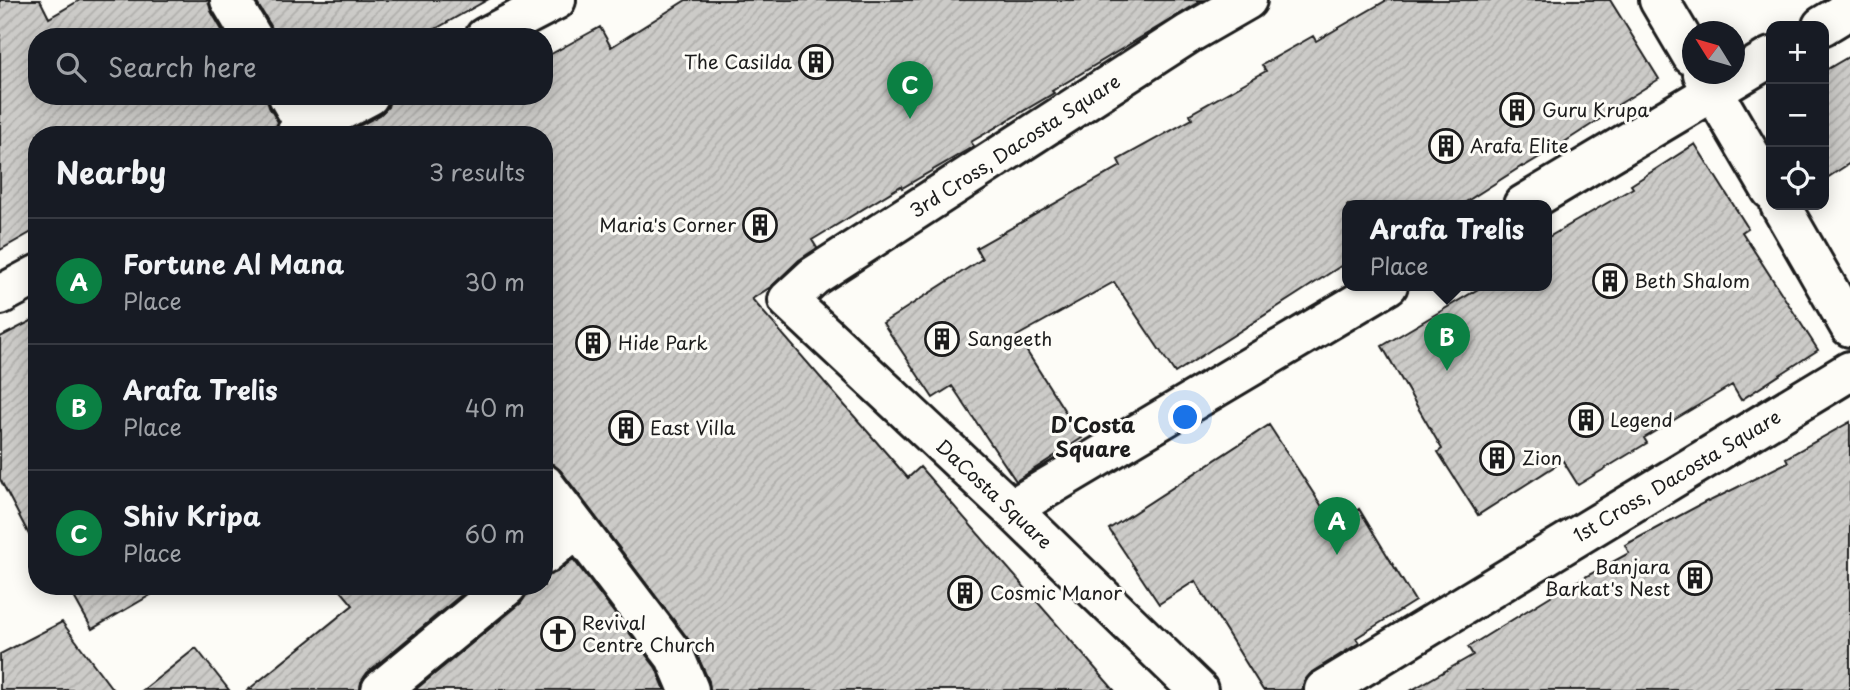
<!DOCTYPE html>
<html lang="en">
<head>
<meta charset="utf-8">
<style>
	body { margin:0; font-family:"Playpen Sans",sans-serif; background:#242831; color:#f1f3f6 }
	.controls { position:absolute; right:21px; top:21px; display:grid; overflow:hidden; border-radius:14px; box-shadow:0 4px 18px #0003 }
	.controls button { width:63px; height:63px; display:grid; place-items:center; padding:0; border:0; border-bottom:2px solid #363941; background:#171b24; color:#f1f3f6; font:35px sans-serif }
	.compass { position:absolute; left:1682px; top:21px; width:63px; height:63px; border-radius:50%; background:#171b24; box-shadow:0 4px 18px #0003; rotate:307deg }
	.you { position:absolute; left:1186px; top:418px; width:24px; height:24px; margin:-18px; border:5px solid #fff; border-radius:50%; background:#1a73e8; box-shadow:0 0 0 10px #1a73e833 }
	.badge { display:grid; place-items:center; width:46px; height:46px; border-radius:50%; background:#0b8043; color:#fff; font-size:23px; font-weight:700 }
	.pin { position:absolute; translate:-50% -58px; filter:drop-shadow(0 2px 4px #0008) }
	.pin::after { content:''; position:absolute; top:37px; width:24px; height:21px; background:inherit; clip-path:polygon(0 0,100% 0,50% 100%) }
	.popup { position:absolute; left:1342px; top:200px; width:210px; height:91px; box-sizing:border-box; display:grid; place-content:center; border-radius:14px; background:#171b24; filter:drop-shadow(0 2px 5px #0005); font-size:23px; white-space:nowrap; color:#9ea1a6 }
	.popup b { font-size:26px; color:#f1f3f6 }
	.popup::after { content:''; position:absolute; left:50%; top:100%; margin-left:-14px; border:14px solid transparent; border-top-color:#171b24 }
	.list { margin:0; padding:0; list-style:none }
	h2 { display:flex; justify-content:space-between; align-items:center; height:91px; margin:0; padding:0 28px; font-size:30px }
	h2 small { font-size:23px; font-weight:400; color:#9ea1a6 }
	.list li { display:grid; grid-template-columns:46px 1fr auto; gap:21px; align-items:center; box-sizing:border-box; height:126px; padding:0 28px; border-top:2px solid #363941 }
	.list b { display:block; font-size:26px; white-space:nowrap }
	.list p { margin:0; font-size:23px; white-space:nowrap; color:#9ea1a6 }
	.list em { font-size:23px; font-style:normal; color:#9ea1a6 }
	.icon { flex:none; width:38px; height:38px; fill:none; stroke:currentColor; stroke-width:2; stroke-linecap:round; stroke-linejoin:round }
	.map { position:relative; flex:none; width:1850px; height:690px; overflow:hidden }
	.search { position:absolute; background:#171b24; box-shadow:0 4px 18px #0003; left:28px; top:28px; width:525px; height:77px; display:flex; align-items:center; gap:18px; box-sizing:border-box; padding:0 24px; border-radius:28px; color:#9ea1a6; font-size:26px }
	.panel { position:absolute; background:#171b24; box-shadow:0 4px 18px #0003; left:28px; top:126px; width:525px; height:469px; border-radius:28px }
	.map>svg:first-child { display:block }
	.building { fill:url(#building-hatch); stroke:#1c1c1c; stroke-width:2 }
	.lines { fill:none; stroke-linecap:round; stroke-linejoin:round }
	.street-casing { stroke:#1c1c1c; stroke-width:44 }
	.secondary-casing { stroke:#1c1c1c; stroke-width:44 }
	.street { stroke:#fdfcf7; stroke-width:38 }
	.secondary { stroke:#fdfcf7; stroke-width:38 }
	.labels { text-anchor:middle; stroke-width:6; stroke-linejoin:round; paint-order:stroke }
	.poi-label { font-size:19px; fill:#1c1c1c; stroke:#fdfcf7; text-anchor:start }
	.street-label { font-size:19px; fill:#1c1c1c; stroke:#fdfcf7 }
	.neighbourhood-label { font-size:21px; font-weight:bold; fill:#1c1c1c; stroke:#fdfcf7 }
</style>
</head>
<body>
<div class="map">
<svg width="1850" height="690" viewBox="0 0 1850 690">
	<defs>
		<pattern id="building-hatch" width="6" height="6" patternUnits="userSpaceOnUse" patternTransform="scale(1.75)"><rect width="6" height="6" fill="#cccbc8"/><path d="M-1 1l2-2M0 6l6-6M5 7l2-2" fill="none" stroke="#afaeab"/></pattern>
	</defs>
	<rect width="100%" height="100%" fill="#fdfcf7"/>
	<filter id="ink" filterUnits="userSpaceOnUse"><feTurbulence type="fractalNoise" baseFrequency=".0143" numOctaves="2"/><feDisplacementMap in="SourceGraphic" scale="14" xChannelSelector="R" yChannelSelector="G"/><feConvolveMatrix kernelMatrix="1 2 1 2 8 2 1 2 1" color-interpolation-filters="sRGB"/></filter>
	<g filter="url(#ink)">
		<path class="building" d="M0 0H40L49 18 80 0H208L211 11 226 37H37V96H266L269 107 278 122 273 135H37V229L0 250Z
			M255 0H487L421 37H274L271 26Z
			M686 0H1203L1052 91 1054 93 971 142 974 146 902 188 901 186 812 240 817 248 799 260 772 286 752 299 908 478 920 467 1114 690H710L709 681 692 644 561 471 553 464 544 463V135H342L380 115 388 107 391 96H544V58L600 27 611 47Z
			M1387 0H1610L1659 79 1599 117 1600 119 1566 141 1523 167 1522 166 1461 205H1347V262L1175 373 1114 282 1017 336 1082 438 1016 481 952 386 933 398 883 323 982 259 976 248 1121 166 1118 160 1192 119 1190 114 1266 71 1262 65 1313 36 1316 41Z
			M1850 56V163L1824 180V71Z
			M1695 144 1748 228 1742 232 1818 350 1741 400 1732 385 1644 438 1647 443 1578 485 1563 461 1478 515 1438 452 1442 449 1382 346 1485 285H1547V238L1633 188 1631 185Z
			M37 318V550L0 479V337Z
			M1850 422V690H1412L1473 655 1468 647 1554 594 1629 553 1625 545 1707 501 1708 502 1788 462 1786 458Z
			M1269 425 1334 525 1359 509 1415 601 1356 638 1359 643 1312 672 1305 680 1302 690H1263L1195 581 1159 604 1109 529Z
			M573 559 656 668 665 690H415L521 603 527 594 528 586H544V576L557 572Z
			M68 586H166L92 629Z
			M337 586H472L367 673 361 682 360 690H248L353 605Z
			M62 622 113 690H0V654Z
			M196 648 229 690H143Z"/>
		<g class="lines">
			<g class="street-casing">
				<path id="street" d="M1822 26 1850 9
					M485 37 556 0
					M295 135 369 96
					M1523 205 1771 57
					M0 295 37 275
					M1011 509 1388 285
					M544 555 577 528
					M381 690 507 586
					M1198 690 1011 509 788 300 814 276 1188 34 1247 0
					M1324 690 1850 371"/>
			</g>
			<g class="secondary-casing">
				<path id="secondary" d="M230 0 252 37
					M1659 0 1692 56
					M1703 74 1771 190
					M288 96 311 135
					M1780 205 1850 327
					M544 484 675 657 689 690"/>
			</g>
			<use href="#street" class="street"/>
			<use href="#secondary" class="secondary"/>
		</g>
	</g>
	<defs>
		<g id="building-ring" transform="scale(1.75)"><circle r="9.5" fill="#fdfcf7" stroke="#1c1c1c" stroke-width="1.5"/><path d="M-4-6H4V6H1V3H-1V6H-4ZM-2.5-4.3h1.7v1.8h-1.7ZM.8-4.3h1.7v1.8H.8ZM-2.5-1h1.7V.8h-1.7ZM.8-1h1.7V.8H.8Z" fill="#1c1c1c"/></g>
		<g id="church-ring" transform="scale(1.75)"><circle r="9.5" fill="#fdfcf7" stroke="#1c1c1c" stroke-width="1.5"/><path d="M-1.2-6h2.4v3.5h3.3v2.4h-3.3V6h-2.4V-.1h-3.3v-2.4h3.3Z" fill="#1c1c1c"/></g>
	</defs>
	<g fill-rule="evenodd">
		<use href="#building-ring" x="816" y="62"/>
		<use href="#building-ring" x="1517" y="110"/>
		<use href="#building-ring" x="1446" y="146"/>
		<use href="#building-ring" x="760" y="225"/>
		<use href="#building-ring" x="1610" y="281"/>
		<use href="#building-ring" x="942" y="339"/>
		<use href="#building-ring" x="593" y="343"/>
		<use href="#building-ring" x="1586" y="420"/>
		<use href="#building-ring" x="626" y="428"/>
		<use href="#building-ring" x="1497" y="458"/>
		<use href="#building-ring" x="1695" y="578"/>
		<use href="#building-ring" x="965" y="593"/>
		<use href="#church-ring" x="558" y="634"/>
	</g>
	<g class="labels">
		<g class="poi-label">
			<text x="792" y="69" text-anchor="end">The Casilda</text>
			<text x="1542" y="117">Guru Krupa</text>
			<text x="1470" y="153">Arafa Elite</text>
			<text x="736" y="232" text-anchor="end">Maria's Corner</text>
			<text x="1634" y="288">Beth Shalom</text>
			<text x="967" y="346">Sangeeth</text>
			<text x="618" y="350">Hide Park</text>
			<text x="1610" y="427">Legend</text>
			<text x="650" y="435">East Villa</text>
			<text x="1522" y="465">Zion</text>
			<text x="1670" y="574" text-anchor="end">Banjara<tspan x="1670" dy="22">Barkat's Nest</tspan></text>
			<text x="990" y="600">Cosmic Manor</text>
			<text x="582" y="630">Revival<tspan x="582" dy="22">Centre Church</tspan></text>
		</g>
		<g class="street-label">
			<text transform="translate(1015 146) rotate(-33)" y="7">3rd Cross, Dacosta Square</text>
			<text transform="translate(1677 476) rotate(-31)" y="7">1st Cross, Dacosta Square</text>
			<text transform="translate(994 494) rotate(43)" y="7">DaCosta Square</text>
		</g>
		<g class="neighbourhood-label">
			<text x="1093" y="433">D'Costa<tspan x="1093" dy="24">Square</tspan></text>
		</g>
	</g>
</svg>
<div class="controls">
<button>+</button>
<button>−</button>
<button><svg class="icon" aria-label="locate" viewBox="0 0 24 24"><circle cx="12" cy="12" r="6"/><path d="M12 2v4M12 18v4M2 12h4M18 12h4"/></svg></button>
</div>
<svg class="compass" viewBox="-18 -18 36 36"><path d="M0-13l5 13h-10z" fill="#e53935"/><path d="M0 13l5-13h-10z" fill="#9ea1a6"/></svg>
<div class="you"></div>
<div class="pin badge" style="left:1337px;top:555px">A</div>
<div class="pin badge" style="left:1447px;top:371px">B</div>
<div class="popup"><b>Arafa Trelis</b>Place</div>
<div class="pin badge" style="left:910px;top:119px">C</div>
<div class="search"><svg class="icon" aria-label="search" viewBox="0 0 24 24"><circle cx="10" cy="10" r="6"/><path d="M15 15l6 6"/></svg>Search here</div>
<section class="panel">
<h2>Nearby<small>3 results</small></h2>
<ul class="list">
<li><span class="badge">A</span><div><b>Fortune Al Mana</b><p>Place</p></div><em>30 m</em></li>
<li><span class="badge">B</span><div><b>Arafa Trelis</b><p>Place</p></div><em>40 m</em></li>
<li><span class="badge">C</span><div><b>Shiv Kripa</b><p>Place</p></div><em>60 m</em></li>
</ul>
</section>
</div>
</body>
</html>
